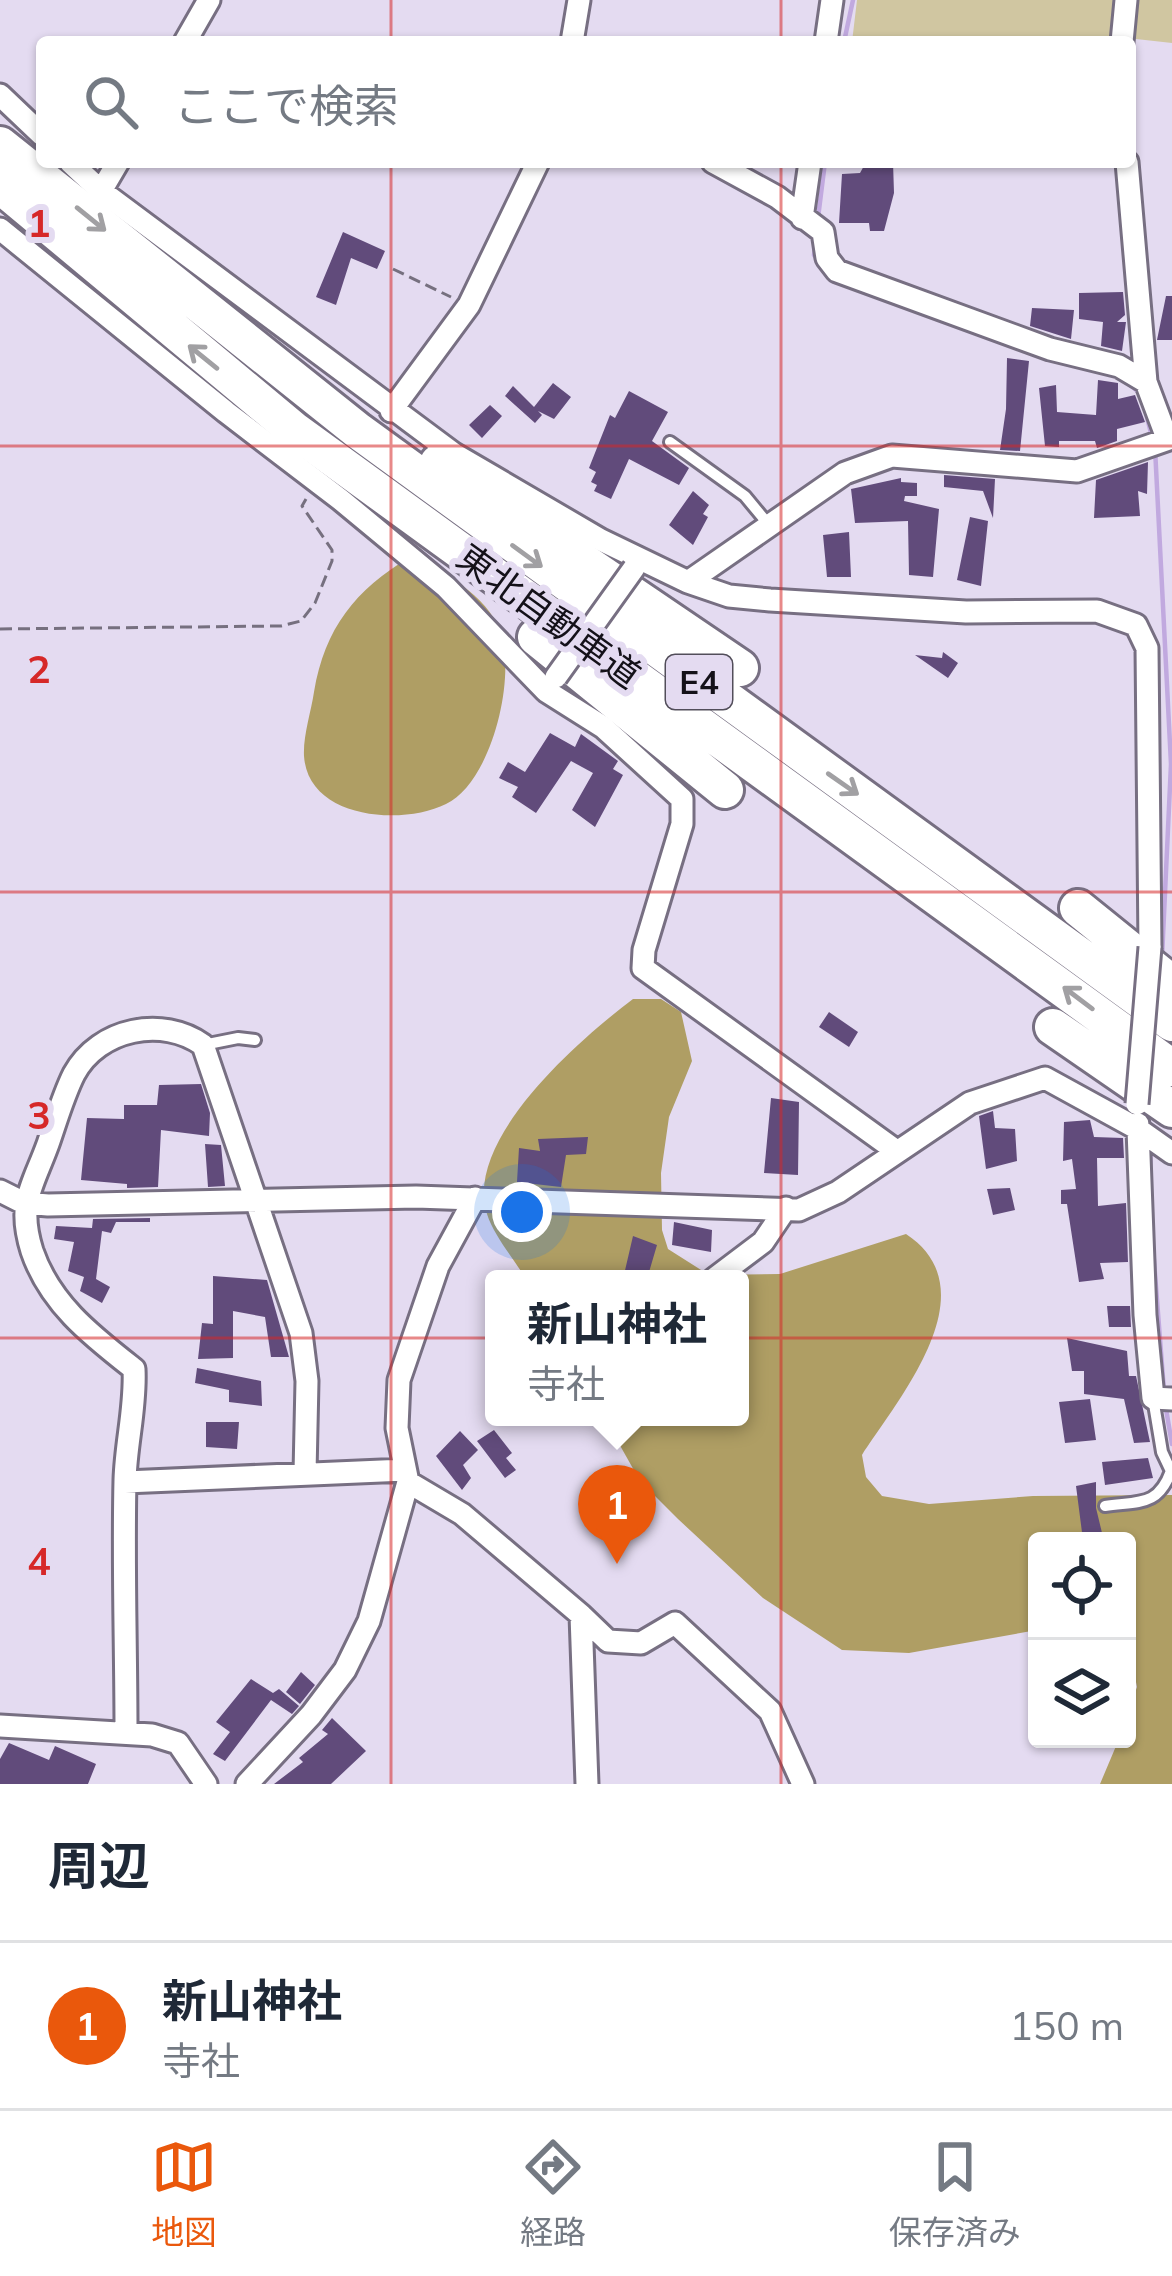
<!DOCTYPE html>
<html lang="ja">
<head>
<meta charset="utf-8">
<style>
	body { margin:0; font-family:Mulish,"Noto Sans JP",sans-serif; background:#f2f2f3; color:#1f2937 }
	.controls { position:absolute; right:36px; bottom:36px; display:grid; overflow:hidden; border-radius:12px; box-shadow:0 3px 9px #0004 }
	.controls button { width:108px; height:108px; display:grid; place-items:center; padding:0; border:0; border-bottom:3px solid #e0e1e3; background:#fff; color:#1f2937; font:60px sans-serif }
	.you { position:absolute; left:522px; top:1212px; width:42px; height:42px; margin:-30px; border:9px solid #fff; border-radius:50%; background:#1a73e8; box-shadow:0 0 0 18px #1a73e833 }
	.badge { display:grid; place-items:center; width:78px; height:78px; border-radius:50%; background:#ea580c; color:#fff; font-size:39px; font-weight:700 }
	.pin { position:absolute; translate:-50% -99px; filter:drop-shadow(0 3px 6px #0008) }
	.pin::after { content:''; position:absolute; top:63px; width:42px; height:36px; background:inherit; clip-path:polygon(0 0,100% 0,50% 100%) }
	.popup { position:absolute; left:485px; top:1270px; width:264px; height:156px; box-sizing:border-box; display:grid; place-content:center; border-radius:12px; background:#fff; filter:drop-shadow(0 3px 9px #0005); font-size:39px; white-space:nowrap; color:#747a83 }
	.popup b { font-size:45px; color:#1f2937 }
	.popup::after { content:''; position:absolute; left:50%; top:100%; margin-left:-24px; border:24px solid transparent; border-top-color:#fff }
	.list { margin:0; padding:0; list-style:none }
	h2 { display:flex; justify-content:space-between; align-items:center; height:156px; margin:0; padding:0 48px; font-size:51px }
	h2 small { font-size:39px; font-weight:400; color:#747a83 }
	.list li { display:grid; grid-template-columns:78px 1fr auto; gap:36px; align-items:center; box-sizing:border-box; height:168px; padding:0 48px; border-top:3px solid #e0e1e3 }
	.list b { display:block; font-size:45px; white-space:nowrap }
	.list p { margin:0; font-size:39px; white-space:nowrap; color:#747a83 }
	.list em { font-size:39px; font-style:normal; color:#747a83 }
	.icon { flex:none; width:66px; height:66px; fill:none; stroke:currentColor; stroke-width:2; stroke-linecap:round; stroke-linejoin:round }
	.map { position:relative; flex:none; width:1172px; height:1784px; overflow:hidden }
	.search { position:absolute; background:#fff; box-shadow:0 3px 9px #0004; left:36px; right:36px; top:36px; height:132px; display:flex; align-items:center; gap:30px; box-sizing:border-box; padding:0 42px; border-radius:12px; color:#747a83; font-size:45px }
	.sheet { height:324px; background:#fff }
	nav { display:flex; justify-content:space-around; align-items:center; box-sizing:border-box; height:168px; border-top:3px solid #e0e1e3; background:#fff; font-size:33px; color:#747a83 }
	nav a { display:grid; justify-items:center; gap:6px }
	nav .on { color:#ea580c }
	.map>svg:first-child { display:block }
	.green { fill:#d0c6a1 }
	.forest { fill:#af9e64 }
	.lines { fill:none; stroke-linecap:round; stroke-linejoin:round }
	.stream { stroke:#c1a9df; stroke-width:4.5 }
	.building { fill:#614b7b }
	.service-casing { stroke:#776f82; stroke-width:16 }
	.minor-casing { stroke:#776f82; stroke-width:27 }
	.motorway-casing { stroke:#776f82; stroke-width:42 }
	.path { stroke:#76707f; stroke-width:3; stroke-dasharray:12 6; stroke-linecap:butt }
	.service { stroke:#fff; stroke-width:10 }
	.minor { stroke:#fff; stroke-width:21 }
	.motorway { stroke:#fff; stroke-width:36 }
	.minor-bridge-casing { stroke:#776f82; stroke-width:27; stroke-linecap:butt }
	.minor-bridge { stroke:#fff; stroke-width:21 }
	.oneway { stroke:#a1a0a3 }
	.grid { fill:none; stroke:#d62828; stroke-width:3; stroke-opacity:0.55 }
	.labels { text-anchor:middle; stroke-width:12; stroke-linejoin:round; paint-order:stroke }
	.shield { fill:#e4dbf1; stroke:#524e5a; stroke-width:3 }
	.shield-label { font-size:33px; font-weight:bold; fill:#141119 }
	.street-label { font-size:36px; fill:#141119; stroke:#e4dbf1 }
	.grid-label { font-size:39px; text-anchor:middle; font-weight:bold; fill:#d62828; stroke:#e4dbf1; stroke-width:12; stroke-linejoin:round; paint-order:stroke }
</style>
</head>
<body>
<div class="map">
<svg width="1172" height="1784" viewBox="0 0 1172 1784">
	<rect width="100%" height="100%" fill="#e4dbf1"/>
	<path class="green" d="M857 0H1120L1115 42H852Z
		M1131 0H1172V43L1127 38Z"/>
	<path class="forest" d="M410 557C443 571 487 595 500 631 517 676 492 782 446 804 402 826 308 819 304 756 303 736 311 712 314 692 325 628 355 590 410 557Z
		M633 999H661L681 1012 692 1061 669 1117 661 1173 662 1230 668 1249 709 1275 780 1274 906 1234C991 1290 899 1398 862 1455L866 1477 882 1496 929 1504 1033 1496 1172 1495V1784H1100L1119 1739H1127V1716L1137 1687 1127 1637V1541H1037V1630L909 1653 842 1650 763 1598 678 1519 640 1481 604 1417H740V1279H526C514 1259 494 1236 487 1214 463 1140 580 1039 633 999Z"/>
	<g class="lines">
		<path class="stream" d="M844 42 853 0
			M818 218 825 162
			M815 247 814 255 823 268
			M949 323 1028 351
			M1129 384 1141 394 1152 437
			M1155 448 1171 764 1162 958
			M1150 1182 1151 1145
			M1152 1235 1164 1391
			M1166 1409 1172 1444"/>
	</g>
	<path class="building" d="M893 162 894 193 884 231H870L869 223H839L842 174 860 173 865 164Z
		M343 232 385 251 377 269 351 258 336 305 316 297Z
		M1123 292 1125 315 1117 322H1126L1122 351 1101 346 1103 322 1079 319V293Z
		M1166 296H1172V340H1157Z
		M1032 308 1074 310 1071 339 1030 326Z
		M1007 358 1029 361 1020 451 1000 450 1006 409Z
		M1098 380 1118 383V399L1135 395 1145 422 1117 429V441L1097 448 1095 441H1059V447L1045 446 1039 388 1056 385 1057 412 1096 415Z
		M553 383 571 397 554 419 538 411 542 415 535 423 505 396 513 386 534 407Z
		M629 391 668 412 652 441 689 468 679 485 629 459 611 499 594 491 597 485 591 482 596 472 589 468 610 415 615 418Z
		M490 405 502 416 482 438 469 425Z
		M1148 462 1147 494 1138 491 1140 516 1094 518 1096 480Z
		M944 475 995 479 993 518 983 491 944 487Z
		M901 478V482L917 483V496H905L904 501 939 509 933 577 909 575 908 521 855 523 851 489Z
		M693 491 709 505 703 514 708 517 693 545 669 525Z
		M970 517 988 521 981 586 957 580Z
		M849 532 851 577H827L823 535Z
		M943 652 958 663 948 678 915 655 942 658Z
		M550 733 575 747 581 734 618 761 613 769 623 775 595 827 572 810 593 773 571 761 536 813 512 797 518 787 499 778 508 762 525 772Z
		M829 1012 858 1032 849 1047 819 1027Z
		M201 1084 210 1113 209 1136 161 1130 158 1187 127 1188V1184L81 1180 87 1118 124 1119V1105H157L159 1085Z
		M771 1098 799 1102 798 1175 764 1173Z
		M993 1111 995 1128 1015 1129 1017 1161 986 1169 979 1116Z
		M1090 1120 1094 1137 1123 1138 1124 1158H1097L1098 1206 1126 1203 1128 1262 1100 1263 1104 1279 1079 1282 1067 1204H1061V1190L1076 1189 1072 1159 1063 1161 1064 1122Z
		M588 1137 586 1154 566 1155 561 1187 517 1182 519 1148 540 1151 538 1139Z
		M205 1144 221 1145 225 1186 208 1187Z
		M1010 1188 1015 1210 993 1215 987 1189Z
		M150 1218V1222H116L111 1233 102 1231 96 1279 110 1287 102 1303 80 1291 84 1277 68 1271 74 1242 54 1239 56 1226 92 1228 93 1219Z
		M674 1222 712 1230 711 1252 672 1245Z
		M633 1236 657 1245 647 1279H623Z
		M213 1276 267 1280 289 1357H271L265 1317 233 1311V1358L198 1359 202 1323 213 1324Z
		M1107 1306H1130L1131 1327H1109Z
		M1067 1338 1127 1351 1129 1376H1136L1150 1442 1134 1443 1124 1399 1084 1394V1371H1072Z
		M197 1368 261 1381 262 1406 229 1402V1390L195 1383Z
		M1090 1399 1096 1440 1065 1443 1059 1402Z
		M206 1422H239L237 1449 206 1447Z
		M494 1430 512 1453 506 1458 516 1470 505 1478 477 1441Z
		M460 1431 478 1450 463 1465 471 1478 462 1490 436 1456Z
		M1148 1458 1153 1478 1105 1485 1102 1462Z
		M1096 1482V1508L1103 1537 1083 1540 1076 1486Z
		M301 1672 315 1685 300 1704 286 1692Z
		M251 1679 273 1693 279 1689 299 1706 292 1714 271 1700 225 1761 213 1754 230 1732 216 1722Z
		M332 1718 366 1751 331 1784H274L303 1762 299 1758 328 1734 322 1730Z
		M9 1743 49 1760 55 1746 96 1764 88 1784H0V1759Z"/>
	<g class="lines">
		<g class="service-casing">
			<path id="service" d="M670 442 745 496 769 525
				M203 1045 238 1038 255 1040
				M1105 1506C1139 1501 1158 1507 1171 1471L1162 1452 1153 1398"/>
		</g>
		<g class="minor-casing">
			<path id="minor" d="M185 42 209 0
				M572 42 579 0
				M826 42 832 0
				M1122 42 1126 0
				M0 95 42 135
				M70 162 101 191 454 454 601 540 688 582 729 596 770 600 966 612 1097 611 1136 625 1147 648 1150 947
				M713 162 777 197 823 232 827 258 837 271 1050 349 1119 366 1146 382 1167 438
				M1127 162 1146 382
				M101 191 118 162
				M802 218 810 162
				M0 229 226 412 341 500 446 587 546 691 603 727 682 799V824L644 950 643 968 895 1150
				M391 411 469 305 538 162
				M688 582 845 473 892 456 1077 471 1172 438
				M1138 1124V1129L1172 1153
				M0 1191 24 1203 48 1205 416 1197 799 1210 838 1192 970 1103 1045 1078 1138 1129 1145 1315 1153 1398 1172 1399
				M714 1279 763 1242 786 1208
				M125 1482 405 1470
				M408 1482 462 1514 581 1615 587 1784
				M581 1615 608 1641 641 1643 675 1623 770 1711 803 1784
				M0 1726 152 1735 178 1743 206 1784
				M126 1732C126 1648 123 1564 125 1480 126 1442 136 1407 134 1369 92 1336 50 1304 32 1251 17 1203 32 1188 48 1144 56 1121 63 1096 74 1074 99 1028 163 1016 203 1045L301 1333 307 1381 305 1473
				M247 1784 311 1715 345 1670 369 1621 408 1482 397 1428 399 1380 438 1266 475 1198"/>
		</g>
		<g class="motorway-casing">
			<path id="motorway" d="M0 145 357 430 1172 1023
				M0 185 294 430 1172 1068
				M438 463 740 668
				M536 637 725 790
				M1078 908 1172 984
				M1053 1027 1172 1109"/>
		</g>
		<path class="path" d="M393 269 451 297
			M0 629 281 626 301 621 315 603 332 561V550L302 506 306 499"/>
		<use href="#service" class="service"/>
		<use href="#minor" class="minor"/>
		<use href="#motorway" class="motorway"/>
		<g class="minor-bridge-casing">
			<path id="minor-bridge" d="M556 677 634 568
				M1137 1104 1150 947"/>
		</g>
		<use href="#minor-bridge" class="minor-bridge"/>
	</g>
	<defs><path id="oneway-shaft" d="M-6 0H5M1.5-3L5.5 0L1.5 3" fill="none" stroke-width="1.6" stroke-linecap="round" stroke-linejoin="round" transform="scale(3)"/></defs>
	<g class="oneway">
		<use href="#oneway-shaft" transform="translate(91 219) rotate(39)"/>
		<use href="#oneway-shaft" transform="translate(203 357) rotate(-141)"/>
		<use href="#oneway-shaft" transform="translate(527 556) rotate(36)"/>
		<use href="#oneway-shaft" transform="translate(843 784) rotate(35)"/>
		<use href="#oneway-shaft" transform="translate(1078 998) rotate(-143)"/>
	</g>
	<path class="grid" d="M391 0V42M781 0V42M391 162V1784M781 162V1784M0 446H1172M0 892H1172M0 1338H1172"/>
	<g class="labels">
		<rect class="shield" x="666" y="655" width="66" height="54" rx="9"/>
		<g class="shield-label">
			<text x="699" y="694">E4</text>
		</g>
		<g class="street-label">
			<text transform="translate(549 616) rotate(36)" y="13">東北自動車道</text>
		</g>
	</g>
	<g class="grid-label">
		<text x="39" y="237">1</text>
		<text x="39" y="683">2</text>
		<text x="39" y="1129">3</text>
		<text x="39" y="1575">4</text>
	</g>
</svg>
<div class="controls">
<button><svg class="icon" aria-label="locate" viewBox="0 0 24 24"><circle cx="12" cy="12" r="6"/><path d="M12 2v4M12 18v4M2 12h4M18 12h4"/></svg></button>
<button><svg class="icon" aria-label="layers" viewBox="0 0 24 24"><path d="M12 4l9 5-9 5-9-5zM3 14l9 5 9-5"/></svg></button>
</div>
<div class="you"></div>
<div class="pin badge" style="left:617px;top:1564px">1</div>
<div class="popup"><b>新山神社</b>寺社</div>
<div class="search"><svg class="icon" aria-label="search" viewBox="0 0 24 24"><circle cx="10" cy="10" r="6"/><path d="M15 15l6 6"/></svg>ここで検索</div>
</div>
<section class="sheet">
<h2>周辺<small></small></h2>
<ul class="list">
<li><span class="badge">1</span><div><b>新山神社</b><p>寺社</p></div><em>150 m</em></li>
</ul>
</section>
<nav>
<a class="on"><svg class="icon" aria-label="map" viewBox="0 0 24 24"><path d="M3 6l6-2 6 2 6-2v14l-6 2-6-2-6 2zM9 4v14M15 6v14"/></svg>地図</a>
<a><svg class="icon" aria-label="directions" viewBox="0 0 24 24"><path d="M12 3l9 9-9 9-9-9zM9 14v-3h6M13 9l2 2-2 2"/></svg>経路</a>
<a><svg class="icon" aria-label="saved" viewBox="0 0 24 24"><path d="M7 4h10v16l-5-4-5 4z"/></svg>保存済み</a>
</nav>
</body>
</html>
